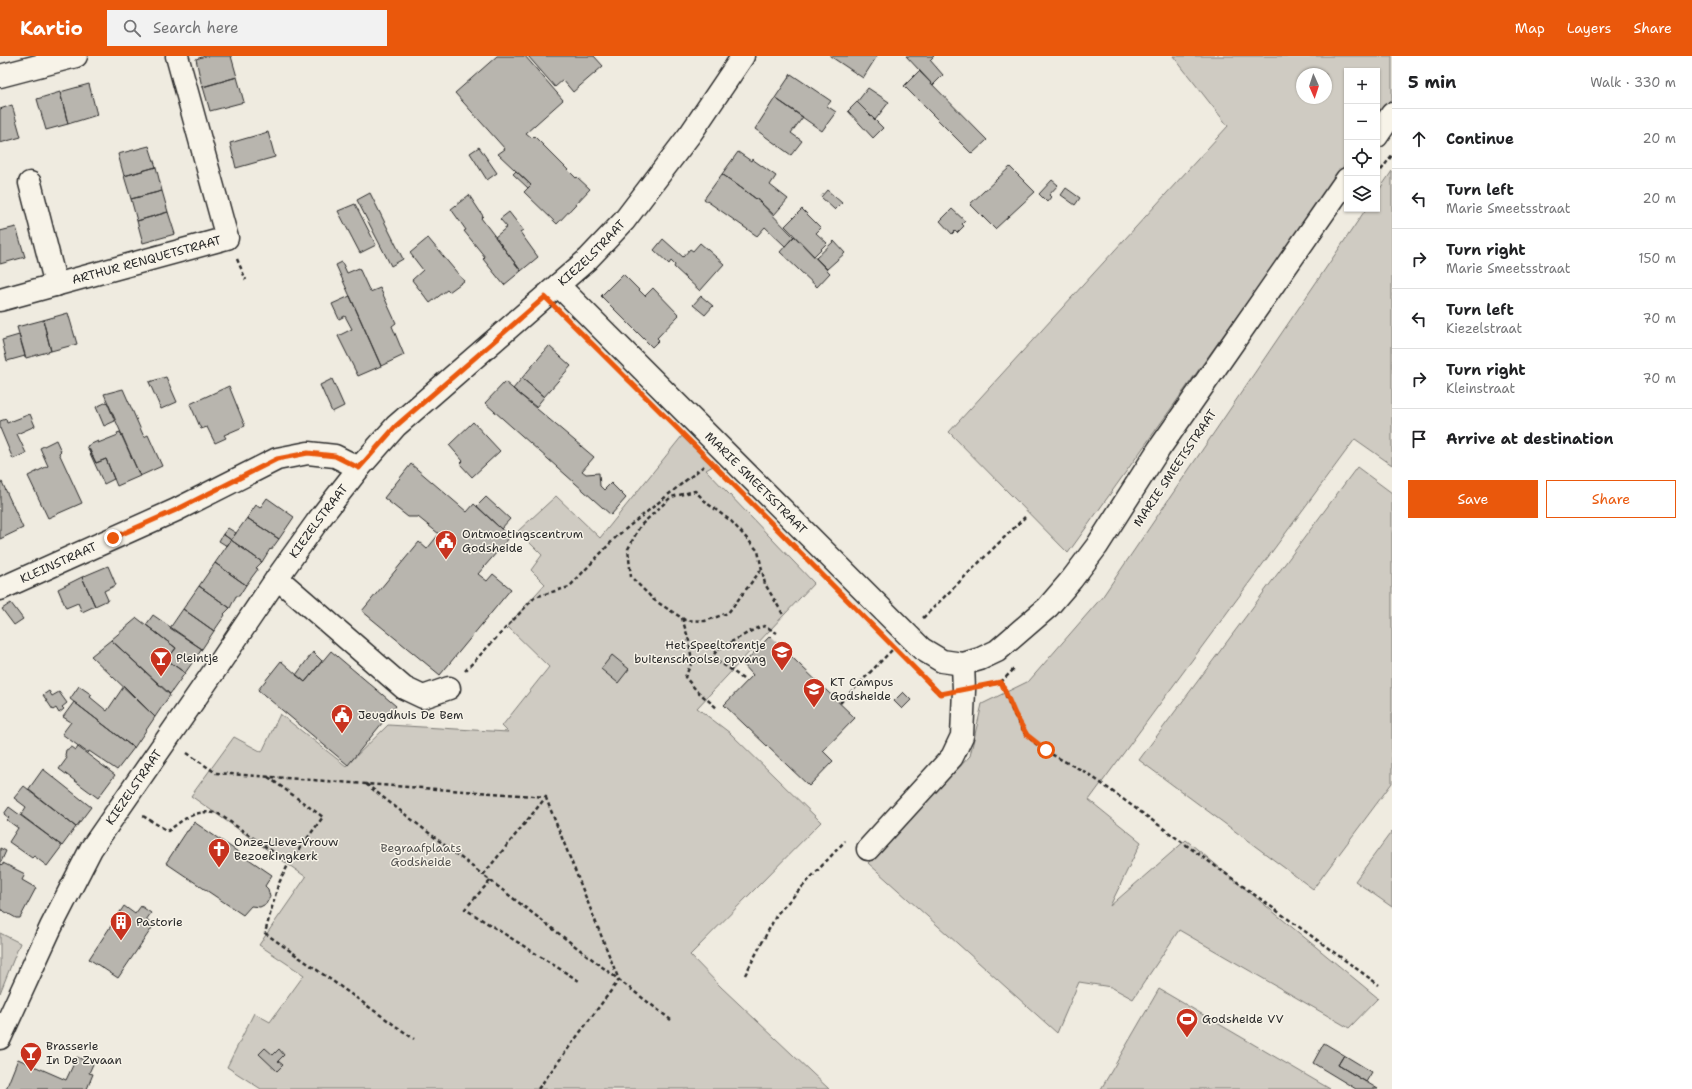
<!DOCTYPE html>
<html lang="en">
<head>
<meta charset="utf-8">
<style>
	body { margin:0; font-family:"Shantell Sans",sans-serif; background:#f2f2f2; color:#202124 }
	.controls { position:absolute; right:12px; top:12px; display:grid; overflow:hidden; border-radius:0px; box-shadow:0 1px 3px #0004 }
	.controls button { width:36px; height:36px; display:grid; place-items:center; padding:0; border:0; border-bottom:1px solid #e0e0e0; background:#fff; color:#202124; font:20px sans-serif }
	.compass { position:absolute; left:1296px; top:12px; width:36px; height:36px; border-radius:50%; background:#fff; box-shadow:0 1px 3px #0004; rotate:177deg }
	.stop { position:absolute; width:12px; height:12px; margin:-9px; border:3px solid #ea580c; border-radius:50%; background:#fff }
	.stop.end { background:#ea580c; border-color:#fff; box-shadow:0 1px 4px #0008 }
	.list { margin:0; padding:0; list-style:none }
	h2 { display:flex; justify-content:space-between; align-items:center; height:52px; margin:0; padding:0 16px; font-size:17px }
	h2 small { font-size:13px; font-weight:400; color:#757577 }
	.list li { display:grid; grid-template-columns:26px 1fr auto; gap:12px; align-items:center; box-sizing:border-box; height:60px; padding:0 16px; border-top:1px solid #e0e0e0 }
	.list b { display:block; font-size:15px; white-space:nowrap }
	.list p { margin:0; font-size:13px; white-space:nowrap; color:#757577 }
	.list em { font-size:13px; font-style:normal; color:#757577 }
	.actions { display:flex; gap:8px; padding:12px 16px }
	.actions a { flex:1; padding:9px 0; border:1px solid #ea580c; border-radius:0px; text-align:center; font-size:14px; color:#ea580c }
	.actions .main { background:#ea580c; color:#fff }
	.icon { flex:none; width:22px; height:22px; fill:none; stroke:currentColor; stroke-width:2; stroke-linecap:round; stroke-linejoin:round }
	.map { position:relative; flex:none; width:1392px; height:1033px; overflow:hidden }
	header { display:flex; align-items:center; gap:24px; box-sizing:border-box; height:56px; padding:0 20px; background:#ea580c; color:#fff }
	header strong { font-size:19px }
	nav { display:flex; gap:22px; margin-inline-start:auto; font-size:14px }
	.search { width:280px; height:36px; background:#f2f2f2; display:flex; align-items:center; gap:10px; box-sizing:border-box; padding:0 14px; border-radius:0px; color:#757577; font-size:15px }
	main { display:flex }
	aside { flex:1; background:#fff }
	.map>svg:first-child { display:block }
	.green { fill:#cfcbc2; stroke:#7d7b76; fill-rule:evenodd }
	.building { fill:#b8b5ae; stroke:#2b2b2b }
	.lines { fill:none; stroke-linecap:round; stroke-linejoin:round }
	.minor-casing { stroke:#2b2b2b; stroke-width:25 }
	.path { stroke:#2b2b2b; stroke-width:2.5; stroke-dasharray:4 3; stroke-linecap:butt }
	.minor { stroke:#f7f3e8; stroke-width:22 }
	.route { stroke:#ea580c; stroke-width:5 }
	.labels { text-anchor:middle; stroke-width:3; stroke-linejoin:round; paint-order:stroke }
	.street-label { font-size:12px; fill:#2b2b2b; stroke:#f7f3e8 }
	.poi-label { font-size:12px; fill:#2b2b2b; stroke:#f7f3e8; text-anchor:start }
	.park-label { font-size:12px; fill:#545351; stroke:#f7f3e8 }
</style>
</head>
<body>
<header>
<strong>Kartio</strong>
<div class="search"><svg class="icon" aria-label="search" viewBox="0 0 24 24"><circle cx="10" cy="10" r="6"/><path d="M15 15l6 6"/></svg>Search here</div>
<nav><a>Map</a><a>Layers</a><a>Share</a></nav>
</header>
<main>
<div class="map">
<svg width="1392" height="1033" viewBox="0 0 1392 1033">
	<rect width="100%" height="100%" fill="#efebe0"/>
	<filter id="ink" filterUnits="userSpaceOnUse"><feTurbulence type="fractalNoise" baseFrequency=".025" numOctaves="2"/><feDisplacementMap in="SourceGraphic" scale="8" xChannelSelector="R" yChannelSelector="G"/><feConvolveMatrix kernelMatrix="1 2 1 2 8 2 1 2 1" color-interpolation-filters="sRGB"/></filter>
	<g filter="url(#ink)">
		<path class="green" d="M1173 0H1392V43L1377 64V15H1347V106L1068 497 949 376 1228 70ZM1302 18H1326V42H1302Z
			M1392 115V409L1355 383 1089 744 1141 786 1110 850 1186 784 1378 942 1349 972 1179 874 1133 943 1111 931 1079 926 1057 977 868 807 970 700 982 648 1029 625 1103 540 1366 153H1377V137Z
			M682 380 713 410 706 414 814 527 697 652 730 677 821 766 690 899 721 931 829 1033H261L227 1011 254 957 270 966 304 919 259 889 306 821 191 740 234 681 262 696 280 658 346 710 388 669 508 676 502 670 549 611 507 570 545 528 531 514 542 499 518 475 556 440 600 482Z
			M1357 411 1392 437V727L1313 833 1139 704Z
			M1392 775V851L1355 825Z
			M0 877 20 887 0 937Z
			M1159 933 1330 1033H1101Z"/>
		<path class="building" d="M205 0H231L237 21 202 31 196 3Z
			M497 0H525L563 44 526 77 532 82 534 80 576 122 577 121 590 133 557 168 524 136 531 129 498 98 505 93 455 37Z
			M528 0H594L603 10 573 36 563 24 555 31Z
			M830 0H877L863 22Z
			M906 0H934L930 4 943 19 933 29Z
			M919 15 987 84 972 98 904 30Z
			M791 18 831 45 827 50 836 56 822 75 775 42Z
			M237 21 244 46 210 55 203 31Z
			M89 28 97 59 68 68 60 36Z
			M868 32 889 46 875 64 857 46Z
			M60 36 68 68 46 74 37 43Z
			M775 42 803 61 791 77 802 85 791 99 755 73Z
			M857 46 883 72 873 82 848 55Z
			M12 49 21 81 0 87V53Z
			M268 76 275 101 236 112 230 87Z
			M149 90 156 111 124 120 118 98Z
			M479 91 497 117 487 124 470 97Z
			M738 96 751 105 752 103 776 120 770 129 788 143 774 159 759 145 722 118Z
			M156 111 162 135 131 143 124 120Z
			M1010 111 1035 136 995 173 970 148Z
			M516 115 531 129 528 132 513 118Z
			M722 118 759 145 794 181 785 190 765 171 757 180 704 143Z
			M1052 124 1058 129 1049 139 1051 141 1047 146 1039 138Z
			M1066 132 1080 142 1075 149 1061 139Z
			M827 134 842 147 835 154 821 141Z
			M162 135 168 156 137 165 131 143Z
			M370 137 403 203 391 210 357 144Z
			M469 139 483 160 481 162 521 215 504 229 483 203 485 201 464 175 466 174 451 153Z
			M355 148 376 189 360 197 338 155Z
			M802 153 821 172 816 177 827 187 814 200 785 170Z
			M952 153 965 165 962 168 964 170 957 177 955 175 952 178 940 165Z
			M168 156 175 178 143 187 137 165Z
			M509 156 523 174 520 176 538 201 521 215 495 181 507 171 500 163Z
			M16 171 25 201 0 208V175Z
			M794 180 830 217 817 231 780 196Z
			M428 182 464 225 449 236 447 234 430 247 412 224 423 214 410 197Z
			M663 183 683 201 690 193 693 195 700 187 724 208 700 235 674 211 675 209 671 205 669 208 654 194Z
			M834 185 845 197 827 213 816 202Z
			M342 206 347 217 359 212 370 236 380 232 396 267 392 270 404 299 381 310 336 209Z
			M623 218 645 240 653 232 679 259 657 282 659 284 652 291 601 240Z
			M350 240 381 310 358 320 338 280 352 273 345 260 339 263 332 248Z
			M701 240 713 250 705 259 693 249Z
			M68 257 77 288 51 295 43 264Z
			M43 264 51 295 26 302 17 271Z
			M19 279 25 300 7 305 2 284Z
			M549 290 571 310 544 341 522 322Z
			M166 321 177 346 161 353 149 326Z
			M522 322 544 341 536 351 513 333Z
			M332 323 344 350 332 356 320 329Z
			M505 326 594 401 582 415 586 418 599 417 600 430 604 434 611 427 626 442 611 459 485 347Z
			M229 330 245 370 224 379 226 382 215 387 207 371 201 373 190 348Z
			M123 333 144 381 148 379 162 410 140 420 104 338Z
			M107 346 115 365 104 370 96 351Z
			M30 358 35 370 17 378 26 397 13 403 0 372V365L6 363 7 367Z
			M473 366 500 395 472 421 460 408 463 405 449 389Z
			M120 376 140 420 117 430 106 403 96 407 87 390 98 385V387L118 379 117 377Z
			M56 384 61 395 59 397 82 447 48 462 28 420 48 410 40 392Z
			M89 392 96 407 106 403 114 423 104 428 88 393Z
			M411 408 467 456 474 448 510 481 478 518 487 525 493 518 511 533 440 619 362 555 419 486 427 493 439 478 418 461H408L384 442Z
			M2 426 23 472 0 483V427Z
			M486 441 510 463 501 473 477 450Z
			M267 442 294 461 279 483 247 462 256 449 260 452Z
			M247 462 279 483 271 494 270 493 262 506 231 484Z
			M228 472 236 477 231 484 223 478Z
			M223 478 231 484 227 490 219 485Z
			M231 484 262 506 256 512 258 513 246 529 215 507Z
			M215 507 246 529 239 540H236L230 552 199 530Z
			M108 510 116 529 104 535 108 544 95 550 82 521Z
			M82 521 95 550 82 556 78 547 66 552 58 533Z
			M199 530 230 552 224 558 225 559 214 575 183 553Z
			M11 547 23 563 14 569 2 553Z
			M183 553 214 575 202 593 170 572Z
			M153 559 202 593 185 617 167 604 176 592 146 569Z
			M137 562 176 592 167 604 185 617 170 638 111 584Z
			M770 580 855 662 823 695 833 705 809 730 724 649 753 619 743 608Z
			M111 584 170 639 155 661 91 600Z
			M331 595 396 650 348 709 258 634 281 605 305 626Z
			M313 596 322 605 305 626 296 619Z
			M612 599 629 613 618 627 601 613Z
			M79 630 92 639 90 641 107 655 124 630 155 661 134 692 70 643Z
			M49 635 52 640 59 636 67 647 62 651 64 653 59 657 56 652 53 654 43 639Z
			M903 636 911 644 902 653 894 645Z
			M74 646 134 692 117 714 89 695 88 697 62 678 71 666 63 661Z
			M78 691 115 719 98 742 59 713 67 702 65 699 66 694 72 691 76 694Z
			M43 713 91 751 76 771 28 734Z
			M24 730 76 771 62 790 21 759 26 751 14 742Z
			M9 751 62 790 47 810 34 800 32 802 9 786 18 772 7 764 9 762 4 758Z
			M194 766 272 819 265 830 268 833 270 841 266 848 260 851 251 850 243 859 166 807 187 775H188Z
			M0 792 6 795 1 806H0Z
			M3 807 25 818 22 824 36 832 20 862H16L0 853V808L3 809Z
			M124 850 135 858 141 850 151 857 146 864 154 869 118 922 89 903Z
			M1324 987 1344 999 1338 1009 1378 1033H1356L1313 1007Z
			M265 992 273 999 279 993 284 999 278 1005 283 1009 277 1015 259 998Z
			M1344 999 1372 1016 1366 1026 1338 1009Z
			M77 1001 93 1008 89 1017 93 1018 87 1033H6L18 1003 66 1024Z"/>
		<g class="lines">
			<g class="minor-casing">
				<g id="minor">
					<path d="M0 20 76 0"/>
					<path d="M1377 80 1392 58"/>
					<path d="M30 127 56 229"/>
					<path id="s1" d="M558 229 922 593 942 605 963 608 980 603 997 595 1048 551 1072 523 1097 490 1159 393 1347 123"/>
					<path id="s2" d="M0 244 227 182 177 0"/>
					<path d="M277 522 404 632 423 641 449 632"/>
					<path id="s3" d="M0 533 176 454 277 403 308 397 335 400 359 412"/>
					<path d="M868 793 952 701 962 680 964 634 963 608"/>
					<path id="s4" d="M0 982 51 871 91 793 219 608 277 522 317 466 359 412 396 370 588 203 624 165 691 77 743 0"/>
				</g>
			</g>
			<path class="path" d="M1377 120 1392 99
				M237 203 246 224
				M761 514 728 557 705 565 685 564 654 544 631 521 628 493 640 470 671 441 695 435 708 448 731 465 758 495 765 528 784 560
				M682 562 689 585 692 606C719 602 722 607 743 623
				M923 562 1025 461
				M710 604 718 593 757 572 765 570 777 577
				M692 606 685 621 697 635 717 652
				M465 615 535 541 569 531 617 480 705 409
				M928 626 940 638
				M1001 626C1008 644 1015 664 1027 679 1042 696 1067 706 1087 717L1379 929
				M987 629 1001 626 1014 613
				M840 647 892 594
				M187 697 216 717 546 741 483 819 671 964
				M268 721 323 761 289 807
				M366 728 483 819
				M143 760 168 775C185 762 197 752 219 758L289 807 278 829 265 877 414 983
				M490 825 465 853 579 925
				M745 919 777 858 845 785
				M538 1033 619 924 546 742"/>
			<use href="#minor" class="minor"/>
		</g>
	</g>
	<g class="lines" filter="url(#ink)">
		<path class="route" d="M113 482 176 454 277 403 308 397 335 400 359 412 396 370 545 241 710 405 940 638 1001 626 1015 658 1027 679 1046 694"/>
	</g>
	<defs>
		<g id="civic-pin" transform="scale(1.15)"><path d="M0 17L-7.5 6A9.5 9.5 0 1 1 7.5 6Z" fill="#c8321e" stroke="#f7f3e8"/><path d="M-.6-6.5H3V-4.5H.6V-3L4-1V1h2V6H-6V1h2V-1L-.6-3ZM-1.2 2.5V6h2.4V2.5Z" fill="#fff"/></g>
		<g id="school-pin" transform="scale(1.15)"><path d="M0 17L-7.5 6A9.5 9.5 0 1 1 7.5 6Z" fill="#c8321e" stroke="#f7f3e8"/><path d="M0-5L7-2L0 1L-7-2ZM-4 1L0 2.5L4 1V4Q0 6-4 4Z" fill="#fff"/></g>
		<g id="bar-pin" transform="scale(1.15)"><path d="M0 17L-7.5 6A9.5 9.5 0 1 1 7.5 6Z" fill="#c8321e" stroke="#f7f3e8"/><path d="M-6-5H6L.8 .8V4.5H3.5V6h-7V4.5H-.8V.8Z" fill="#fff"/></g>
		<g id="church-pin" transform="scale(1.15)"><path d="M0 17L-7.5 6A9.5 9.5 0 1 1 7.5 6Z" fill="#c8321e" stroke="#f7f3e8"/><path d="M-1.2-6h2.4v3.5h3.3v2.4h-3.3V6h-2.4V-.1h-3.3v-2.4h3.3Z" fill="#fff"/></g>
		<g id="building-pin" transform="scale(1.15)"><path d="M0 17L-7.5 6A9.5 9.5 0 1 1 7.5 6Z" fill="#c8321e" stroke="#f7f3e8"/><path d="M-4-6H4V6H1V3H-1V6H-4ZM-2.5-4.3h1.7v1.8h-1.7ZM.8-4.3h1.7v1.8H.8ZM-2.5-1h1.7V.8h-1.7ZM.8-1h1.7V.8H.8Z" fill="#fff"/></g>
		<g id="stadium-pin" transform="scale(1.15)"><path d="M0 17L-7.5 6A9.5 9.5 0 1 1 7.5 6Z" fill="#c8321e" stroke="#f7f3e8"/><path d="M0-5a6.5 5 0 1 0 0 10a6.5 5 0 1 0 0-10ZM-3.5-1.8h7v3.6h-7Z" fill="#fff"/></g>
	</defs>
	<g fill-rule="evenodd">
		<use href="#civic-pin" x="446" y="485"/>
		<use href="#school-pin" x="782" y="596"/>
		<use href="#bar-pin" x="161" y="602"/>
		<use href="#school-pin" x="814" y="633"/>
		<use href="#civic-pin" x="342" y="659"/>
		<use href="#church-pin" x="219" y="793"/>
		<use href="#building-pin" x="121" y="866"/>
		<use href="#stadium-pin" x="1187" y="963"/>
		<use href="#bar-pin" x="31" y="997"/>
	</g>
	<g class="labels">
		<g class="street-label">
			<text dy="4" stroke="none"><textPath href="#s4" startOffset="993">KIEZELSTRAAT</textPath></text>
			<text dy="4" stroke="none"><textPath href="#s2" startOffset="152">ARTHUR RENQUETSTRAAT</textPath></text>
			<text transform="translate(1175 412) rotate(-56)" y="4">MARIE SMEETSSTRAAT</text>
			<text dy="4" stroke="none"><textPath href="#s1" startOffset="280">MARIE SMEETSSTRAAT</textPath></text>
			<text dy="4" stroke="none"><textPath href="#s4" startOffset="609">KIEZELSTRAAT</textPath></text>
			<text dy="4" stroke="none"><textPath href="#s3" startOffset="64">KLEINSTRAAT</textPath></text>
			<text dy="4" stroke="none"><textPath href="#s4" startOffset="285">KIEZELSTRAAT</textPath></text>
		</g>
		<g class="poi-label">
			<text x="462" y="482">Ontmoetingscentrum<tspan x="462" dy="14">Godsheide</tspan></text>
			<text x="766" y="593" text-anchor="end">Het Speeltorentje<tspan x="766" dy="14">buitenschoolse opvang</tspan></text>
			<text x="176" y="606">Pleintje</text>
			<text x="830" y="630">KT Campus<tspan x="830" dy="14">Godsheide</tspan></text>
			<text x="358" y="663">Jeugdhuis De Bem</text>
			<text x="234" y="790">Onze-Lieve-Vrouw<tspan x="234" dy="14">Bezoekingkerk</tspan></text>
			<text x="136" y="870">Pastorie</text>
			<text x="1202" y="967">Godsheide VV</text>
			<text x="46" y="994">Brasserie<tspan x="46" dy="14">In De Zwaan</tspan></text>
		</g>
		<g class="park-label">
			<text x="421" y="796">Begraafplaats<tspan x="421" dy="14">Godsheide</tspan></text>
		</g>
	</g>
</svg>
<div class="controls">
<button>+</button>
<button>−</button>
<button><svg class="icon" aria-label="locate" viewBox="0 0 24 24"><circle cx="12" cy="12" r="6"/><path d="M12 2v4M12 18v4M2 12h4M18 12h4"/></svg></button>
<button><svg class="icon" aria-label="layers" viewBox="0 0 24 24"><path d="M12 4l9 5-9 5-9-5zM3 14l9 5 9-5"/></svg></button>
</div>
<svg class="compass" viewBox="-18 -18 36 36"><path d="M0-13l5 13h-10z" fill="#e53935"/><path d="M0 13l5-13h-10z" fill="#757577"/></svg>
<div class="stop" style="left:1046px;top:694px"></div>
<div class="stop end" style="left:113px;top:482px"></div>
</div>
<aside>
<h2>5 min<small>Walk · 330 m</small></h2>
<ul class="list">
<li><svg class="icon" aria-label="ahead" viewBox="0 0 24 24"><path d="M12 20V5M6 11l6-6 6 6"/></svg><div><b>Continue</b></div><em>20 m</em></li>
<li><svg class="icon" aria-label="left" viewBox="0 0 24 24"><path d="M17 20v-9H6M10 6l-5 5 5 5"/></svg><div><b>Turn left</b><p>Marie Smeetsstraat</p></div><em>20 m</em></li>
<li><svg class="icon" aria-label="right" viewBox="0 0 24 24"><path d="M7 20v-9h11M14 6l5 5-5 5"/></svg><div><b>Turn right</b><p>Marie Smeetsstraat</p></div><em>150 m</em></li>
<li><svg class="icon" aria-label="left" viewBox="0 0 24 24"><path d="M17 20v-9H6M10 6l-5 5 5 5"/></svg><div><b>Turn left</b><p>Kiezelstraat</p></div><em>70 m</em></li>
<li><svg class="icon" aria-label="right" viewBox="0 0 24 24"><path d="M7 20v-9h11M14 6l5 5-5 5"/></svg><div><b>Turn right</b><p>Kleinstraat</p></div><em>70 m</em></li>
<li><svg class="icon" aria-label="arrive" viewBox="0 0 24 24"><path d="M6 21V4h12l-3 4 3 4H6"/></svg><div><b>Arrive at destination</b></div></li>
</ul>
<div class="actions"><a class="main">Save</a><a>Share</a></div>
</aside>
</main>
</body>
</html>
